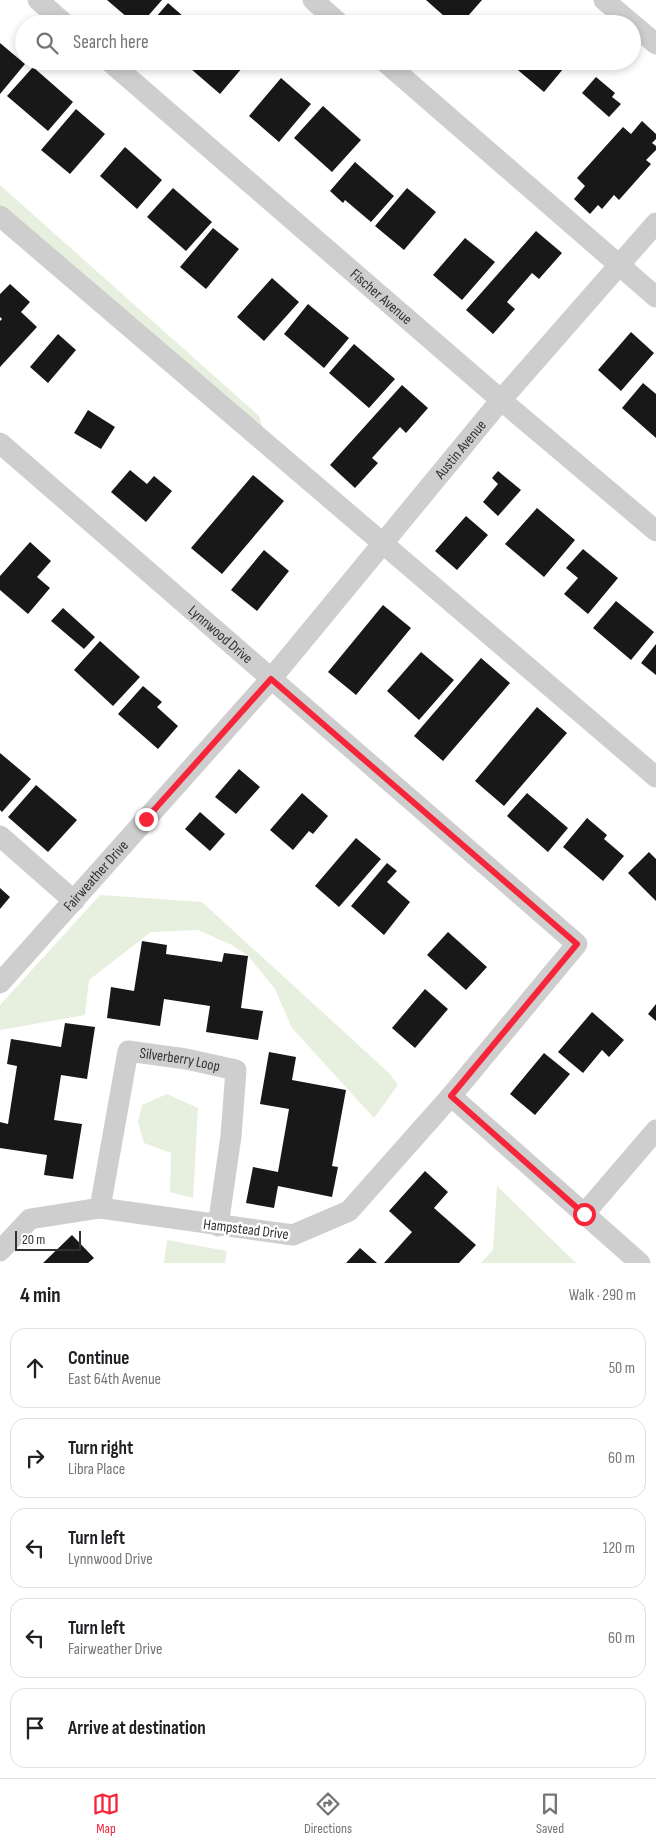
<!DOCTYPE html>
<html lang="en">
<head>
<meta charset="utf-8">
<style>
	body { margin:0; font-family:"Sofia Sans Condensed",sans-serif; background:#f6f6f6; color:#202124 }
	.scale { position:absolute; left:15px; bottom:12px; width:66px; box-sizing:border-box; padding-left:5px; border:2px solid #313131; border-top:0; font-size:14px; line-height:18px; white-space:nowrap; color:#313131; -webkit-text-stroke:4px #fff; paint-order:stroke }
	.stop { position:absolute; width:15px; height:15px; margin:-11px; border:4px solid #f6253a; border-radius:50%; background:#fff }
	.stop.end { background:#f6253a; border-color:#fff; box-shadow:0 1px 5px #0008 }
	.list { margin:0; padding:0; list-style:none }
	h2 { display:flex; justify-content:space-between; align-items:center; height:65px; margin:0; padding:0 20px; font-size:21px }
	h2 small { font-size:16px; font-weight:400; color:#757577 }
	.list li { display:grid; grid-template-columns:32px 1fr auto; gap:15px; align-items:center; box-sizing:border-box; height:80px; margin:0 10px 10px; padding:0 10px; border:1px solid #e0e0e0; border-radius:15px }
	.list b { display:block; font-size:19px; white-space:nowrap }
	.list p { margin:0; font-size:16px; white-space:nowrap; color:#757577 }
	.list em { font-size:16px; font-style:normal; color:#757577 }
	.icon { flex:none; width:28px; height:28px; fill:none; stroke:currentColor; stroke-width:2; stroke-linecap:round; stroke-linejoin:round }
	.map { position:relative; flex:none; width:656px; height:1263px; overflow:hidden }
	.search { position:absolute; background:#fff; box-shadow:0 2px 8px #0003; left:15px; right:15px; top:15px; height:55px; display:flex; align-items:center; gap:12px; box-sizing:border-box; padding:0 18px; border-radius:28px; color:#757577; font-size:19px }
	.sheet { height:515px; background:#fff }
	nav { display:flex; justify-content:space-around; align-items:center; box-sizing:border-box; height:70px; border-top:1px solid #e0e0e0; background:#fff; font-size:14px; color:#757577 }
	nav a { display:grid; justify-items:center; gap:2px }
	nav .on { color:#f6253a }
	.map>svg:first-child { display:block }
	.green { fill:#e7efde }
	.building { fill:#181818 }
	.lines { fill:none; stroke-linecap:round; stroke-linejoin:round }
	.minor { stroke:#cecece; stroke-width:21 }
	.route { stroke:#f6253a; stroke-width:6 }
	.labels { text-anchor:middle; stroke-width:5; stroke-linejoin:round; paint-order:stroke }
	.street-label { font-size:15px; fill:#313131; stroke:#fff }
</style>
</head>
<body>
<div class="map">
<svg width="656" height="1263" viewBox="0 0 656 1263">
	<rect width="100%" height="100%" fill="#fff"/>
	<path class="green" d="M0 185 259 416 264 433 0 209Z
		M100 895 202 902 389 1073 398 1085 374 1118 292 1028 275 989 248 956 232 945 198 930 151 932 89 980 85 1015 0 1030V1005Z
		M167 1094 198 1108 193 1198 170 1192 171 1153 144 1143 138 1122 142 1105Z
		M497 1186 576 1263H481L493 1250Z
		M167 1240 227 1251 225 1263H164Z"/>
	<path class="building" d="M107 0H162L141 24H135Z
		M426 0H482L461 24H453Z
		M168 3 192 24H150Z
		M0 43 25 64 0 94Z
		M198 61H248L220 94 191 69Z
		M507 61H566L568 63 544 92Z
		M33 67 73 102 48 131 7 96Z
		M596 77 615 93 612 97 621 104 609 117 582 93Z
		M281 78 311 104 279 142 249 116Z
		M323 106 361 140 332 172 294 138Z
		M76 109 105 134 70 174 41 150Z
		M642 121 656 134V139L652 143 656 146V150L646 160 651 164 619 200 614 195 602 209 598 205 590 214 574 199 585 186 577 178 623 127 631 134Z
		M125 147 162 180 137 209 100 176Z
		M355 162 394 196 371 222 345 200 343 203 330 191Z
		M173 188 212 222 186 251 147 217Z
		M407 188 436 212 404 250 375 226Z
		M213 228 239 249 206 289 180 267Z
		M536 231 562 253 539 279 532 273 507 302 515 309 493 334 466 310Z
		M465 238 495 262 462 300 433 275Z
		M272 278 299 302 264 341 237 317Z
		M10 284 30 302 21 312 37 327 0 367V321L2 319 0 317V294Z
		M308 304 349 338 324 368 284 334Z
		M631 332 654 353 621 391 598 370Z
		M58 334 76 350 48 383 30 367Z
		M354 344 395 379 369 408 329 373Z
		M643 383 656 394V438L622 408Z
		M402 385 428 408 406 433 400 427 372 458 378 463 355 488 330 465Z
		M88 410 115 427 101 449 74 433Z
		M130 470 147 484 154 476 172 491 146 522 111 492Z
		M498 471 521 490 498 516 483 502 498 484 492 478Z
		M253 475 284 501 222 574 191 548Z
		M537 508 575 540 544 577 505 544Z
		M466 516 488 535 457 570 435 551Z
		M30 542 51 561 37 577 50 588 28 614 0 590V576Z
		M583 549 618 578 588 614 564 594 578 578 566 568Z
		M264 550 289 571 257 611 231 590Z
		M616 601 654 632 631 660 593 628Z
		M383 605 411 628 356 695 328 672Z
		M63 608 95 637 84 649 51 621Z
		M100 641 140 677 113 706 74 670Z
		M656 644V675L641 663Z
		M421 652 454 680 419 720 387 691Z
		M481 658 510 683 443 761 414 736Z
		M143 686 162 702 157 707 178 726 158 749 118 714Z
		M537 707 567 733 504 806 475 781Z
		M0 753 31 779 2 812 0 810Z
		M239 769 260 787 236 814 215 797Z
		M36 785 77 820 48 852 8 817Z
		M302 793 328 816 313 834 309 831 293 850 270 830Z
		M527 793 568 828 548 852 507 816Z
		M200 812 225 834 210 851 185 829Z
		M587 818 607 835 604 839 624 856 603 881 563 847Z
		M356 838 381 859 339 907 315 886Z
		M649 852 656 859V901L628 873Z
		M387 863 397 871 387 882 410 902 384 935 351 906Z
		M0 888 10 897 0 909Z
		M448 932 487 967 466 990 427 955Z
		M142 941 167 945 166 954 222 962 224 953 248 956 241 1008 263 1011 258 1040 206 1032 210 1006 164 999 160 1026 107 1018 111 987 134 991Z
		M425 989 448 1009 415 1048 392 1028Z
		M656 1004V1021L648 1014Z
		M592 1012 624 1040 609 1057 602 1050 583 1073 558 1052Z
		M65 1023 95 1027 87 1079 61 1075 54 1120 82 1124 73 1179 44 1175 47 1155 0 1148V1122L8 1124 17 1066 7 1064 11 1039 61 1047Z
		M269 1052 296 1057 292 1080 346 1090 332 1166 338 1167 332 1197 278 1186 274 1208 246 1203 253 1167 278 1172 289 1109 260 1104Z
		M544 1053 570 1074 535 1115 510 1094Z
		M425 1171 448 1192 434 1208 476 1245 459 1263H384L412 1232 389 1211Z
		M72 1235 94 1258 88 1263H43Z
		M360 1248 377 1263H346Z"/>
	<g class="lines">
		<g class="minor">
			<path d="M38 0 65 24"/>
			<path d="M313 0 340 24"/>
			<path d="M604 0 656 44"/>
			<path id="s1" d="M109 61 501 400 656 531"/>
			<path d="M384 61 656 297"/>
			<path d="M0 216 656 777"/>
			<path id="s2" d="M0 443 577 944 451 1096 349 1211 293 1235 100 1208 30 1219 0 1251"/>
			<path d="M0 836 74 901"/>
			<path id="s3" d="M0 983 271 679 501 400 656 223"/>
			<path d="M451 1096 640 1263"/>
			<path id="s4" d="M100 1208 128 1051 186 1059 236 1070 231 1136 218 1226"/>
			<path d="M584 1214 656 1130"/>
		</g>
	</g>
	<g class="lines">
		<path class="route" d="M146 819 271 679 577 944 451 1096 584 1214"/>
	</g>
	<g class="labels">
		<g class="street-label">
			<text dy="5" stroke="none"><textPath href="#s1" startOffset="360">Fischer Avenue</textPath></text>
			<text dy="5" stroke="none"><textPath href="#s3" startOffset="705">Austin Avenue</textPath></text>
			<text dy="5" stroke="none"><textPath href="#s2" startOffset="292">Lynnwood Drive</textPath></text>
			<text dy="5" stroke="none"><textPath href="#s3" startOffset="144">Fairweather Drive</textPath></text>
			<text dy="5" stroke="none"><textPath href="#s4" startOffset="212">Silverberry Loop</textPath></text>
			<text transform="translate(246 1229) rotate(7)" y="5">Hampstead Drive</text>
		</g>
	</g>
</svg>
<div class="scale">20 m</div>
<div class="stop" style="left:584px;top:1214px"></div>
<div class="stop end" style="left:146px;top:819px"></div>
<div class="search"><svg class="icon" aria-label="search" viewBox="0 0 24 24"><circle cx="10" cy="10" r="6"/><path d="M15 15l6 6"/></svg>Search here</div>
</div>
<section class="sheet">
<h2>4 min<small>Walk · 290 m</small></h2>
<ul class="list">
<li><svg class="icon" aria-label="ahead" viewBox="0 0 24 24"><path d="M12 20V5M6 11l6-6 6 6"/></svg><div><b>Continue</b><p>East 64th Avenue</p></div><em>50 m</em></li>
<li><svg class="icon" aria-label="right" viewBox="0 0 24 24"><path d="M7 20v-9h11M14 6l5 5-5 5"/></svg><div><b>Turn right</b><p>Libra Place</p></div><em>60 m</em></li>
<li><svg class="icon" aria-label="left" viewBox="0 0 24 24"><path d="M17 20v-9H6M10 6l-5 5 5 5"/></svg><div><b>Turn left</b><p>Lynnwood Drive</p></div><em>120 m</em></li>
<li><svg class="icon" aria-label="left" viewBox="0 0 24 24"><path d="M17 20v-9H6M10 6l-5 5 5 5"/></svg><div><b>Turn left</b><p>Fairweather Drive</p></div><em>60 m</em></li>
<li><svg class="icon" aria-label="arrive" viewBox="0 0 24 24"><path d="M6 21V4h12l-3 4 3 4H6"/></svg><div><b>Arrive at destination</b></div></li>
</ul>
</section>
<nav>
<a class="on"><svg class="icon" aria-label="map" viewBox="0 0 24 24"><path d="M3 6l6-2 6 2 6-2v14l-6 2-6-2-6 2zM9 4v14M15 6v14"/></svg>Map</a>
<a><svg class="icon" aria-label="directions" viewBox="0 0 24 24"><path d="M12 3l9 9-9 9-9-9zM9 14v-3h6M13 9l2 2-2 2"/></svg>Directions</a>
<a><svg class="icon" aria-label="saved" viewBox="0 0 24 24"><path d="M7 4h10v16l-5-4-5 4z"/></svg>Saved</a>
</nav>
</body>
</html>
